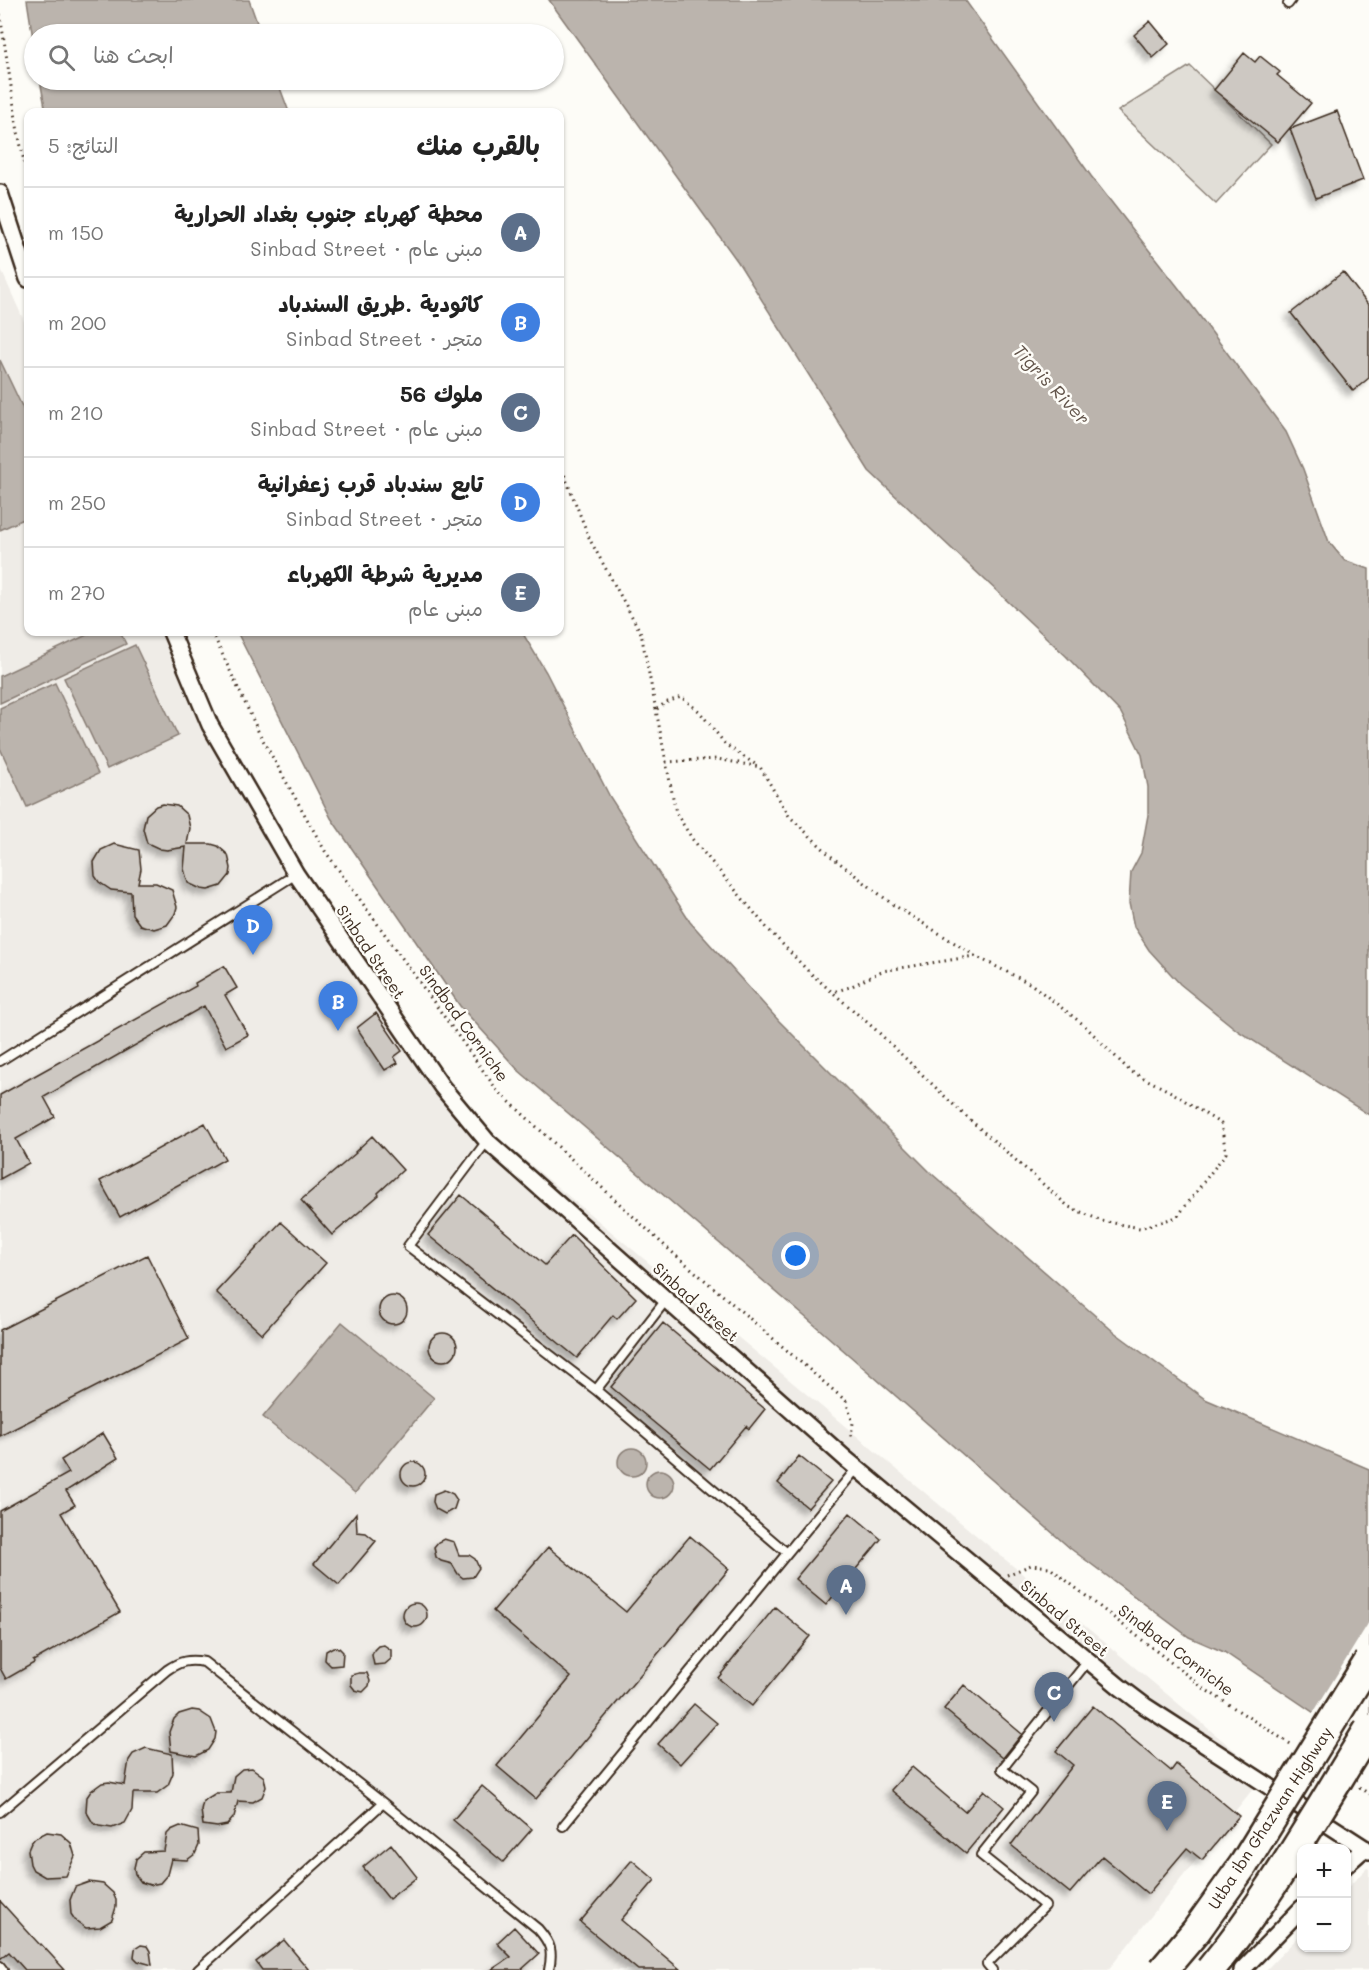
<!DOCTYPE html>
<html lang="ar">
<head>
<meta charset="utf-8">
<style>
	body { margin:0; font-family:Mali,"Playpen Sans Arabic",sans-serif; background:#f2f2f2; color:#222; direction:rtl }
	.controls { position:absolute; right:18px; bottom:18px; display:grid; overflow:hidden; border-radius:12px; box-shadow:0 2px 4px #0004 }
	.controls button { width:54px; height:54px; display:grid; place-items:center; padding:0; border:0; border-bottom:2px solid #e0e0e0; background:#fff; color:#222; font:30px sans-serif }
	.you { position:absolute; left:796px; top:1256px; width:21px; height:21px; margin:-15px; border:4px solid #fff; border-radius:50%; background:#1a73e8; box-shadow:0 0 0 9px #1a73e833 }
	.badge { display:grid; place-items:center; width:39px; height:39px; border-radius:50%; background:#0b8043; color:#fff; font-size:20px; font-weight:700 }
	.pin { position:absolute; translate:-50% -50px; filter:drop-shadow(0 2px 3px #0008) }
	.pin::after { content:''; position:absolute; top:32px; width:21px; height:18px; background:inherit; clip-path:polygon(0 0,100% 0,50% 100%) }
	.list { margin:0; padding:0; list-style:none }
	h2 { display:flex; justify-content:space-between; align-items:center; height:78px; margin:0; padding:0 24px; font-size:26px }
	h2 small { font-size:20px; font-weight:400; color:#767676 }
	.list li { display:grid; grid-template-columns:39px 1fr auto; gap:18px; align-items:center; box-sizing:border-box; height:90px; padding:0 24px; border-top:2px solid #e0e0e0 }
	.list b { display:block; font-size:22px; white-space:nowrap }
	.list p { margin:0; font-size:20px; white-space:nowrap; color:#767676 }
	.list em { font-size:20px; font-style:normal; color:#767676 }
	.icon { flex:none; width:33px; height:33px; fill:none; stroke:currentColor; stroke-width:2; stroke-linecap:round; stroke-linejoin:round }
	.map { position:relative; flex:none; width:1369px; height:1970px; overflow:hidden; direction:ltr }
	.search { position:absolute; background:#fff; box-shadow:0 2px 4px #0004; left:24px; top:24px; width:540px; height:66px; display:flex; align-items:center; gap:15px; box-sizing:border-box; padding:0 21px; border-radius:33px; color:#767676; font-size:22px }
	.panel { position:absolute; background:#fff; box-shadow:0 2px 4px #0004; left:24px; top:108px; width:540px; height:528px; border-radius:12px; direction:rtl }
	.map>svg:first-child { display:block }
	.built { fill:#efece7 }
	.green { fill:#e1ded7; stroke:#8e847a; stroke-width:1.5 }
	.water { fill:#bbb4ad; stroke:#887d74; stroke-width:1.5 }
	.pier { fill:#fdfcf7 }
	.building { fill:#cdc8c2; stroke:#3b2a1e; stroke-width:1.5; filter:url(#shadow) }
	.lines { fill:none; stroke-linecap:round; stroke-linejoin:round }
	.lane-casing { stroke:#3b2a1e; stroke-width:12 }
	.street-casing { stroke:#3b2a1e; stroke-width:20 }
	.path { stroke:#3b2a1e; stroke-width:3; stroke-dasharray:1.5 4.5; stroke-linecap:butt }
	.lane { stroke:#fdfcf7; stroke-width:8 }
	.street { stroke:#fdfcf7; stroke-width:15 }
	.highway-bridge-casing { stroke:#3b2a1e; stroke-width:33; stroke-linecap:butt }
	.highway-bridge { stroke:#fdfcf7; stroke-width:28 }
	.labels { text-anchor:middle; stroke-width:5; stroke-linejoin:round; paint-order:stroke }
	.street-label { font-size:16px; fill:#3b2a1e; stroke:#fdfcf7 }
	.water-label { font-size:18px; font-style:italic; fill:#615349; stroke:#fdfcf7 }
</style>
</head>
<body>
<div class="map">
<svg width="1369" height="1970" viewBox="0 0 1369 1970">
	<defs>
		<filter id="shadow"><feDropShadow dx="-5.5" dy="5.5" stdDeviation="3" flood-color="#0004"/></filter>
	</defs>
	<rect width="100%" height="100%" fill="#fdfcf7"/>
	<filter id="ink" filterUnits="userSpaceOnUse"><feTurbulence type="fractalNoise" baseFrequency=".0167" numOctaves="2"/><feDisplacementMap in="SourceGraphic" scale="12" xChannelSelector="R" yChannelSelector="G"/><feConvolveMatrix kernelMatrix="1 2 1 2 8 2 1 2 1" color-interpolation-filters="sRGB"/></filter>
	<g filter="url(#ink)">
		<path class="built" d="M0 267 28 330V632H169L287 859 453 1100 1264 1775 1108 1970H0Z
			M1367 1868 1369 1869V1970H1266L1301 1934 1302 1948H1346L1347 1888Z"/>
		<path class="green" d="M1190 66 1271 144 1216 204 1118 111Z"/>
		<path class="water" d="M27 0H249L261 34H34V45Z
			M549 0H965L1091 176 1181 291 1286 432 1303 469 1329 542 1344 560 1369 569V1115L1238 1031 1180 984 1149 950 1134 927 1129 903 1131 872 1141 853 1148 815V787L1142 755 1121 713 1066 656 869 471 738 262Z
			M40 80H277L289 112H46Z
			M0 360 28 419V517L0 530Z
			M93 632H120L126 644 0 703V676Z
			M237 632H522L546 672 610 797 690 922 779 1021 932 1174 1114 1332 1205 1399 1369 1469V1750L1224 1652 1189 1637 1071 1549 818 1328 518 1070 460 1006 331 818Z
			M135 645 178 736 107 769 64 678Z
			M55 683 98 774 27 807 0 748V708Z
			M342 1322 434 1398 355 1493 263 1417Z
			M618 1462a14 14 0 1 1 28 0a14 14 0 1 1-28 0Z
			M646 1484a14 14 0 1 1 28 0a14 14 0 1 1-28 0Z"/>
		<path class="pier" d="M1369 1622V1753L1312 1715Z"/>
		<path class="building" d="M1150 21 1169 44 1153 58 1134 35Z
			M1244 53 1255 62 1260 56 1280 72 1277 75 1311 103 1278 142 1214 90Z
			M1337 111 1363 180 1316 198 1290 129Z
			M1343 272 1369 306V378L1353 391 1291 313Z
			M163 804 177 806 187 815 190 828 187 844H211L218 846 228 855 231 868 230 875 221 886 208 890 201 889 188 883 184 869 186 847 167 850 160 849 147 843 143 829 146 815 156 806Z
			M114 844 139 850 141 869 138 883H156L172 890 177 907 175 914 167 925 154 929 140 925 132 914 131 892 111 890 99 882 95 876 94 862 101 850Z
			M224 966 237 988 225 995 248 1035 226 1047 204 1006 44 1097 55 1117 16 1139 29 1163 0 1179V1095L196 986 195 983Z
			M376 1013 402 1051 394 1057 398 1063 385 1070 357 1028Z
			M205 1123 225 1159 120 1217 100 1181Z
			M372 1136 403 1170 378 1193 379 1195 332 1235 301 1200 356 1153 355 1152Z
			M461 1195 545 1265 572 1235 636 1298 617 1319 613 1315 577 1358 428 1235Z
			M281 1222 326 1263 262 1334 216 1292Z
			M147 1255 189 1339 0 1436V1330Z
			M379 1310a14 14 0 1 1 28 0a14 14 0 1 1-28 0Z
			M663 1323 765 1409 749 1429 746 1426 710 1469 611 1387Z
			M429 1347a14 14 0 1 1 28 0a14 14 0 1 1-28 0Z
			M103 1433 118 1458 66 1491 75 1505 61 1513 120 1612 33 1661 34 1663 6 1679 0 1668V1511L69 1473 61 1460Z
			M799 1456 831 1482 808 1508 778 1483Z
			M401 1474a12 12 0 1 1 24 0a12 12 0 1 1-24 0Z
			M444 1490 453 1494 457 1500 454 1509 445 1514 436 1509 433 1502 434 1494Z
			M356 1513 357 1532 366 1533 376 1541 339 1585 314 1564Z
			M850 1513 881 1539 826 1605 795 1579Z
			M690 1536 729 1569 536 1799 497 1766 571 1677 493 1611 548 1547 626 1612Z
			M444 1539 454 1542 459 1555H469L475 1559 479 1568 473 1577 463 1578 458 1574 452 1564 441 1561 436 1557 434 1547 438 1542Z
			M403 1615a12 12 0 1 1 24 0a12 12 0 1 1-24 0Z
			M775 1607 810 1636 752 1706 718 1678Z
			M384 1645 391 1650V1659L385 1664 374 1665 372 1655 374 1650 378 1646Z
			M333 1647 339 1648 343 1652 342 1665 331 1666 325 1660 326 1651Z
			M359 1673H367L370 1681 369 1686 363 1692 355 1690 351 1685V1675Z
			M964 1685 1022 1734 1003 1758 944 1709Z
			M694 1704 717 1723 680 1764 658 1744Z
			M1093 1706 1171 1771 1176 1764 1239 1816 1202 1860 1187 1848 1148 1894 1102 1856 1070 1893 1011 1845 1073 1765 1056 1751Z
			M192 1710 199 1711 211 1719 216 1732 215 1739 208 1750 196 1756 171 1751 169 1732 174 1719 179 1714Z
			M146 1748 172 1754 173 1773 168 1785 157 1793H133L132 1810 125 1823 112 1828 99 1826 93 1823 86 1811 87 1797 91 1791 102 1783 109 1782 125 1785 129 1760 133 1754Z
			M912 1767 965 1812 984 1790 1004 1807 966 1853 891 1790Z
			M252 1768 264 1777 266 1787 262 1797 253 1802 238 1801 234 1817 227 1825 217 1827 203 1825 201 1810 203 1801 216 1793H231L234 1776 242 1769Z
			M482 1786 532 1829 503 1862 453 1820Z
			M180 1826 198 1831 199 1845 195 1854 187 1860 171 1859 167 1875 160 1883 150 1885 141 1882 135 1874 134 1868 136 1859 144 1852 164 1851 167 1834 171 1830Z
			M47 1832 61 1834 71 1843 75 1856 66 1876 45 1877 33 1870 30 1864 28 1850 31 1843 35 1838Z
			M391 1844 417 1877 389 1899 363 1867Z
			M632 1860 655 1880 621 1920 681 1970H638L580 1922Z
			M89 1882 103 1884 113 1893 116 1900V1907L112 1920 100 1927 86 1928 75 1920 71 1914 70 1900 75 1887Z
			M0 1901 40 1945 41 1944 65 1970H25L9 1952 0 1959Z
			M514 1927 539 1954 521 1970H491L511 1957 497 1943Z
			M284 1940 309 1970H262L256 1962Z
			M141 1945 147 1946 150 1951 152 1965 138 1961 134 1957 135 1949Z"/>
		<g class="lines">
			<g class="lane-casing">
				<path id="lane" d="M1288 4 1291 0
					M0 1061 296 874
					M487 1141 408 1246 596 1390 786 1552
					M596 1390 666 1300
					M0 1812 167 1670C180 1661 189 1659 204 1662L383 1803 538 1929C551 1944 553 1951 549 1970
					M563 1826 857 1468
					M0 1966 3 1970
					M198 1970 383 1803
					M992 1970 987 1964 1045 1906 981 1855 1031 1792 1002 1769 1088 1661"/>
			</g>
			<g class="street-casing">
				<path id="street" d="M0 193 28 279
					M171 632 210 725 296 874 442 1087 487 1141 847 1460 1120 1687 1145 1706 1369 1851
					M1346 1865 1365 1848
					M1242 1970 1302 1908"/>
			</g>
			<path class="path" d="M0 14 18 132 28 181
				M560 464 590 540 641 633 676 813 693 840 727 880 767 928 809 972 876 1030 960 1111 1069 1207 1102 1221 1140 1228 1177 1217 1226 1153 1221 1124 1173 1093 1130 1071 1084 1025 1031 984 975 956 882 971 850 987 833 992
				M212 632 259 733 325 851 497 1090 665 1246 846 1401 853 1423 850 1441
				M657 709 665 703 681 697 699 711 726 745 758 766
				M666 762 717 759 760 767 789 816 832 857 892 904 974 955
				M1007 1575 1031 1565 1049 1567 1206 1690 1292 1745
				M1359 1787 1369 1794"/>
			<use href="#lane" class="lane"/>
			<use href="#street" class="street"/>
			<g class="highway-bridge-casing">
				<path id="highway-bridge" d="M1163 1970 1196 1931 1244 1864 1369 1661
					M1210 1970C1271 1896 1318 1811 1369 1729"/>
			</g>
			<use href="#highway-bridge" class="highway-bridge"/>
		</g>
	</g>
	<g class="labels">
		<g class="street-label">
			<text transform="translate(371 952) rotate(56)" y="6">Sinbad Street</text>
			<text transform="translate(464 1023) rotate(54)" y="6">Sindbad Corniche</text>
			<text transform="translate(696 1302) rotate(42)" y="6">Sinbad Street</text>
			<text transform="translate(1065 1618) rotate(40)" y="6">Sinbad Street</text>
			<text transform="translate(1176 1650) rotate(37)" y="6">Sindbad Corniche</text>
			<text transform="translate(1270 1818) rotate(-57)" y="6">Utba ibn Ghazwan Highway</text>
		</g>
		<g class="water-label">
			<text transform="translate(1051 385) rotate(47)" y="6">Tigris River</text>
		</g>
	</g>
</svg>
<div class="controls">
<button>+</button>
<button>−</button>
</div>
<div class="you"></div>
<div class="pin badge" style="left:846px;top:1615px;background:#5c6f8a">A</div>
<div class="pin badge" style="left:338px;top:1031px;background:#3f7fe0">B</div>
<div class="pin badge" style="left:1054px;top:1722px;background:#5c6f8a">C</div>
<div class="pin badge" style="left:253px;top:955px;background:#3f7fe0">D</div>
<div class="pin badge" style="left:1167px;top:1831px;background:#5c6f8a">E</div>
<div class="search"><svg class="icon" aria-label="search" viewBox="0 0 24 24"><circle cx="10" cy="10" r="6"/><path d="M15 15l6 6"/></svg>ابحث هنا</div>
<section class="panel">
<h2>بالقرب منك<small>النتائج: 5</small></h2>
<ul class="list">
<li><span class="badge" style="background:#5c6f8a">A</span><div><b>محطة كهرباء جنوب بغداد الحرارية</b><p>مبنى عام · Sinbad Street</p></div><em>150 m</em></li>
<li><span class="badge" style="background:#3f7fe0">B</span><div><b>كاثودية .طريق السندباد</b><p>متجر · Sinbad Street</p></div><em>200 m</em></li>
<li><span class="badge" style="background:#5c6f8a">C</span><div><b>ملوك 56</b><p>مبنى عام · Sinbad Street</p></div><em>210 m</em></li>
<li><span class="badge" style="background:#3f7fe0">D</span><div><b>تابع سندباد قرب زعفرانية</b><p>متجر · Sinbad Street</p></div><em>250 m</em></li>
<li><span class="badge" style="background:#5c6f8a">E</span><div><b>مديرية شرطة الكهرباء</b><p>مبنى عام</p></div><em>270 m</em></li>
</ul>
</section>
</div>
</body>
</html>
